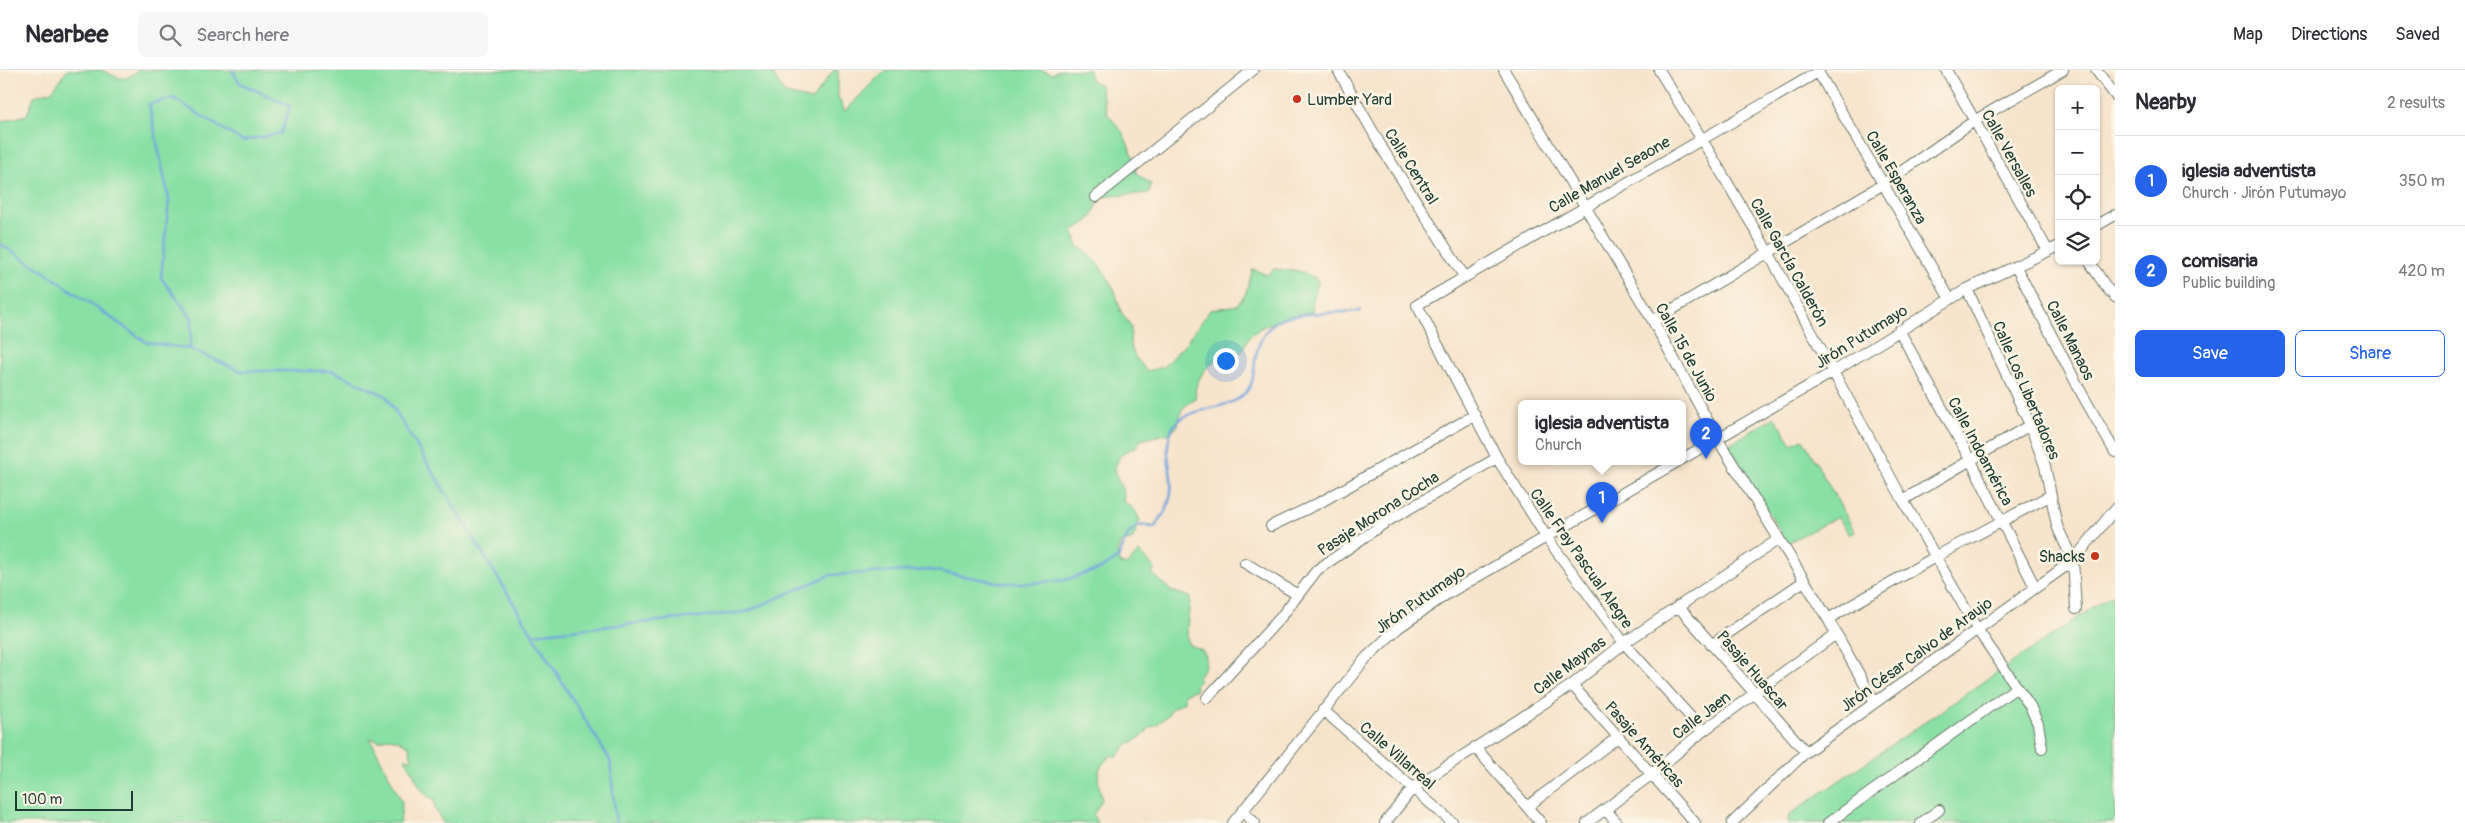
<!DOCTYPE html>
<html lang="en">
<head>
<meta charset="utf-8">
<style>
	body { margin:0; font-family:Pangolin,sans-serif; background:#f7f7f7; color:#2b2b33 }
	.controls { position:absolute; right:15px; top:15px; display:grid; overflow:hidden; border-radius:8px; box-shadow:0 1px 4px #0004 }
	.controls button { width:45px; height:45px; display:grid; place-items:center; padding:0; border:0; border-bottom:1px solid #e1e1e2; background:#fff; color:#2b2b33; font:25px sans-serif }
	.scale { position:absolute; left:15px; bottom:12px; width:118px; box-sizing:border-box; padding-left:5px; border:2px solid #1f3d34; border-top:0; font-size:14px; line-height:18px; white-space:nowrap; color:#1f3d34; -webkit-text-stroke:4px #fcf5e5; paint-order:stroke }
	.you { position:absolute; left:1225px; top:290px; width:18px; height:18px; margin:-12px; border:4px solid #fff; border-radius:50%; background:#1a73e8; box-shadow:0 0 0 8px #1a73e833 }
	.badge { display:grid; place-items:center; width:32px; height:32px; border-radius:50%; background:#2563eb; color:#fff; font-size:16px; font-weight:700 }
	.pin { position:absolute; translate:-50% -41px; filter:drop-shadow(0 1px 2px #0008) }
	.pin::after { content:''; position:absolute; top:26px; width:18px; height:15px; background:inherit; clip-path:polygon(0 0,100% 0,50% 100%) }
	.popup { position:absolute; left:1518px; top:330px; width:168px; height:65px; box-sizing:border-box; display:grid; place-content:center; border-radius:8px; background:#fff; filter:drop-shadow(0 1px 4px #0005); font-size:16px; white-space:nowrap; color:#7c7c81 }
	.popup b { font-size:19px; color:#2b2b33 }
	.popup::after { content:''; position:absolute; left:50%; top:100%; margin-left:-10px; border:10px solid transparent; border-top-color:#fff }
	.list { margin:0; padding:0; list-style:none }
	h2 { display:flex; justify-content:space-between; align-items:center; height:65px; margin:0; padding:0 20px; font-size:21px }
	h2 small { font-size:16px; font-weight:400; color:#7c7c81 }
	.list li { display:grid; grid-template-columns:32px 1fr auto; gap:15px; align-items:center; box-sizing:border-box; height:90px; padding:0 20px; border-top:1px solid #e1e1e2 }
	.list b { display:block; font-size:19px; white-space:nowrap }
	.list p { margin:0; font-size:16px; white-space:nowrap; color:#7c7c81 }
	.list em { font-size:16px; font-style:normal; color:#7c7c81 }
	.actions { display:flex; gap:10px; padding:15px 20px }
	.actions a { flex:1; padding:11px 0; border:1px solid #2563eb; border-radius:8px; text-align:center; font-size:18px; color:#2563eb }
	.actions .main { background:#2563eb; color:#fff }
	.icon { flex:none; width:28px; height:28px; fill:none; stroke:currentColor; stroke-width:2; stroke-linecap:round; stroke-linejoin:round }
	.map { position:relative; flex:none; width:2115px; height:753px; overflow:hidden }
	header { display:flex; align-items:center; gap:30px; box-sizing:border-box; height:70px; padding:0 25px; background:#fff; border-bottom:1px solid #e1e1e2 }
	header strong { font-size:24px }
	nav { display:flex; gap:28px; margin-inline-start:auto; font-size:18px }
	.search { width:350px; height:45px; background:#f7f7f7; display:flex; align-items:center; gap:12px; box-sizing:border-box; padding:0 18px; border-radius:8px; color:#7c7c81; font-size:19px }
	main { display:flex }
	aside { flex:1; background:#fff }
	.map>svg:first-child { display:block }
	.green { fill:#88e0a4; stroke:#548e6c }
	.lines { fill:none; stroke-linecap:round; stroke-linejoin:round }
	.stream { stroke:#72a5de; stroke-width:2.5 }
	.minor-casing { stroke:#6b7769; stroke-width:12 }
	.minor { stroke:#fff; stroke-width:10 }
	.poi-dot { fill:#c8321e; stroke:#fcf5e5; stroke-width:2 }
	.labels { text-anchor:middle; stroke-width:5; stroke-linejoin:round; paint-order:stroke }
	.poi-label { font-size:16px; fill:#1f3d34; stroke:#fcf5e5; text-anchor:start }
	.street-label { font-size:16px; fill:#1f3d34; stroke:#fcf5e5 }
</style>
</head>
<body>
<header>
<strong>Nearbee</strong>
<div class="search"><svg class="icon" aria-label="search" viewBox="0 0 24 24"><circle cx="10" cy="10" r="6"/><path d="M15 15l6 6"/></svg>Search here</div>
<nav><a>Map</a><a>Directions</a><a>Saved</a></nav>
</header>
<main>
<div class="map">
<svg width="2115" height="753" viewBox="0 0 2115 753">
	<rect width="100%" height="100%" fill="#fcf5e5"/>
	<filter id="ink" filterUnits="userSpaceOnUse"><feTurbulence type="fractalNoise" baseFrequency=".02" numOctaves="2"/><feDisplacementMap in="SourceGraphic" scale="10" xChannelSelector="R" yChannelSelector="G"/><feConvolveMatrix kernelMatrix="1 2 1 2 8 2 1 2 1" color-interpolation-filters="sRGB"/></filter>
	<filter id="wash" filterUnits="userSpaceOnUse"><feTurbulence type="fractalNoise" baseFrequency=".0096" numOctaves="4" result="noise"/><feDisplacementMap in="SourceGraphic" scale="20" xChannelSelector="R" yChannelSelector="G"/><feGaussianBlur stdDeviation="1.12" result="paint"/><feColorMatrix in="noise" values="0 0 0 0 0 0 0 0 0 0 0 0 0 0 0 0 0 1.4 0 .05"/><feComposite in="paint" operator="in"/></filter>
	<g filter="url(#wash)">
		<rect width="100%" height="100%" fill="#f7e4cc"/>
		<path class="green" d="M67 0C77 0 89 0 99 0 116 3 120 17 138 0H770L785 24 812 30 834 0H838V27L845 41 885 0H1042L1052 4 1058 0H1089L1090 9 1100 15 1107 43 1123 63 1133 87 1136 103 1151 114 1149 123 1099 127C1094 148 1091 150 1073 160L1077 175 1094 189 1105 203 1115 221 1121 242 1131 256 1130 274 1135 287 1147 301 1163 297 1185 274 1210 240 1237 235 1245 225 1253 199 1267 205 1274 199 1299 201 1316 208 1318 213 1312 234 1313 242C1292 243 1269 251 1252 264 1247 268 1245 278 1240 283 1218 287 1204 294 1196 317 1194 321 1197 324 1195 328L1182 339 1178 355 1172 362 1141 370 1136 377 1124 382 1119 388 1114 400 1124 424 1123 431 1134 439 1140 450 1133 469 1120 473C1117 482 1115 487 1122 495L1128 494 1139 482 1155 498 1152 503 1171 521 1190 527C1190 542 1184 562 1189 575L1202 580 1206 586 1205 596 1198 607 1199 611 1195 614 1196 619 1184 624V632L1172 638 1167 646 1155 656 1149 658 1144 665 1126 676 1116 688 1113 685C1093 698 1098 709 1102 730L1093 745 1097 753H443L435 739 434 730C417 723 416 702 405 689H412L409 676C398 670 391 665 379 671L370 668 402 732 400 753H0V52L27 45 34 26 52 21Z
			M1775 347 1792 374 1803 369 1855 462 1850 465 1838 447 1787 473 1728 375Z
			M2111 525 2115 542V753H1788L1789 745Z"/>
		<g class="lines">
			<path class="stream" d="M0 174 42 200 146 272 190 279 241 301H333L386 326 610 690 616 753
				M190 279 192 248 161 208 169 130 149 34 173 28 242 71 281 63 290 36 240 13 232 0
				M532 564 746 542 830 505 930 500 1003 513H1033L1065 510 1101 499 1118 488 1128 464 1137 457 1145 455 1154 458C1161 448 1168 440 1170 428 1176 402 1160 384 1173 357 1184 338 1221 340 1238 329 1257 316 1252 304 1256 285 1259 270 1269 252 1284 248 1308 242 1335 243 1360 241"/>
		</g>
	</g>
	<g filter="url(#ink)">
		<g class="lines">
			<g class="minor-casing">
				<path id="minor" d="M1338 0 1385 83 1464 206
					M1504 0 1653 251 1717 368 1828 549 1874 631
					M1659 0 1701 68 1768 182 1903 430 1977 559 2030 636 2038 654 2042 678
					M1817 0 1950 229
					M1946 0 2048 181
					M2096 0 2115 25
					M1096 127 1253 0
					M2096 156 2115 145
					M2089 191 2106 217 2115 227
					M2016 197 2082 324 2115 382
					M1967 219 2030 355 2045 396 2057 456 2073 491 2076 539
					M1653 251 1885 113 1974 51 2063 0
					M1899 260 1971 391 2035 517
					M1682 389 1833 302 1967 219 2059 176
					M1903 430 2030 355
					M1271 456 1321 432 1475 345
					M1245 493 1298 525
					M1678 536 1806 682
					M1828 549 1935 487 2051 425
					M1711 575 1804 511
					M1572 615 1695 753
					M1207 628 1281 547 1317 500 1386 452 1497 388
					M1323 640 1453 753
					M1703 661 1624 573 1547 468 1497 388 1417 235 1818 2
					M1475 677 1541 753
					M1527 737 1618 667
					M1605 739 1617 753
					M1243 742 1255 753
					M1233 753 1366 588 1398 558 1447 524 1677 392
					M1385 753 1413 718 1572 615 1624 573 1779 469
					M1587 753 1652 704 1703 661 1836 564
					M1732 753 1806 682 2073 491 2115 439
					M1828 753 2017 617
					M1921 753 1939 740"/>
			</g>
			<use href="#minor" class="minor"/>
		</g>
	</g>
	<g class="poi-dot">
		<circle cx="1297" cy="29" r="5"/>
		<circle cx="2095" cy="486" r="5"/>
	</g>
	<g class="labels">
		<g class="poi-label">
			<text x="1307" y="35">Lumber Yard</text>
			<text x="2085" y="492" text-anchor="end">Shacks</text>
		</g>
		<g class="street-label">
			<text transform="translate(2010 83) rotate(61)" y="6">Calle Versalles</text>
			<text transform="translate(1412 96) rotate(58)" y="6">Calle Central</text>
			<text transform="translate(1609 104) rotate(-30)" y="6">Calle Manuel Seaone</text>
			<text transform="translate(1897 107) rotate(60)" y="6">Calle Esperanza</text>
			<text transform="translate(1790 192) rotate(61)" y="6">Calle García Calderón</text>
			<text transform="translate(1861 266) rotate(-32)" y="6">Jirón Putumayo</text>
			<text transform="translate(2071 270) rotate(63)" y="6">Calle Manaos</text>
			<text transform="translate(1687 282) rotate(61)" y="6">Calle 15 de Junio</text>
			<text transform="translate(2027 320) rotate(67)" y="6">Calle Los Libertadores</text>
			<text transform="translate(1981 381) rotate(62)" y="6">Calle Indoamérica</text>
			<text transform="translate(1378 443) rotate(-33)" y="6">Pasaje Morona Cocha</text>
			<text transform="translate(1582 488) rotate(55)" y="6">Calle Fray Pascual Alegre</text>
			<text transform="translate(1420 529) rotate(-35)" y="6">Jirón Putumayo</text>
			<text transform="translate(1916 584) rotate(-36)" y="6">Jirón César Calvo de Araujo</text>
			<text transform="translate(1569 595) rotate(-37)" y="6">Calle Maynas</text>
			<text transform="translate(1753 600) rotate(49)" y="6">Pasaje Huascar</text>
			<text transform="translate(1701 645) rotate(-37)" y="6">Calle Jaen</text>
			<text transform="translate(1645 674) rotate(48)" y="6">Pasaje Américas</text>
			<text transform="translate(1398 685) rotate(41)" y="6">Calle Villarreal</text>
		</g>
	</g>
</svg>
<div class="controls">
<button>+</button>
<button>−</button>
<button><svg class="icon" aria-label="locate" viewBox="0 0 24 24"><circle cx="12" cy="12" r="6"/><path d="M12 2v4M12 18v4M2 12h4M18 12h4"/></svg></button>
<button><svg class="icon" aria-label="layers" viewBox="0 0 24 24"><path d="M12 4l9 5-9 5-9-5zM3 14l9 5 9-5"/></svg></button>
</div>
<div class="scale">100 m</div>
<div class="you"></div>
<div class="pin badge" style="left:1602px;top:453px">1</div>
<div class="popup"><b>iglesia adventista</b>Church</div>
<div class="pin badge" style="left:1706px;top:389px">2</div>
</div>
<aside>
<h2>Nearby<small>2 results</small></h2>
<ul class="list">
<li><span class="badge">1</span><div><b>iglesia adventista</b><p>Church · Jirón Putumayo</p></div><em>350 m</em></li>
<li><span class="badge">2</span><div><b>comisaria</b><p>Public building</p></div><em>420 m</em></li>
</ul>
<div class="actions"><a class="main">Save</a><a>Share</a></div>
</aside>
</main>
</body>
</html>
